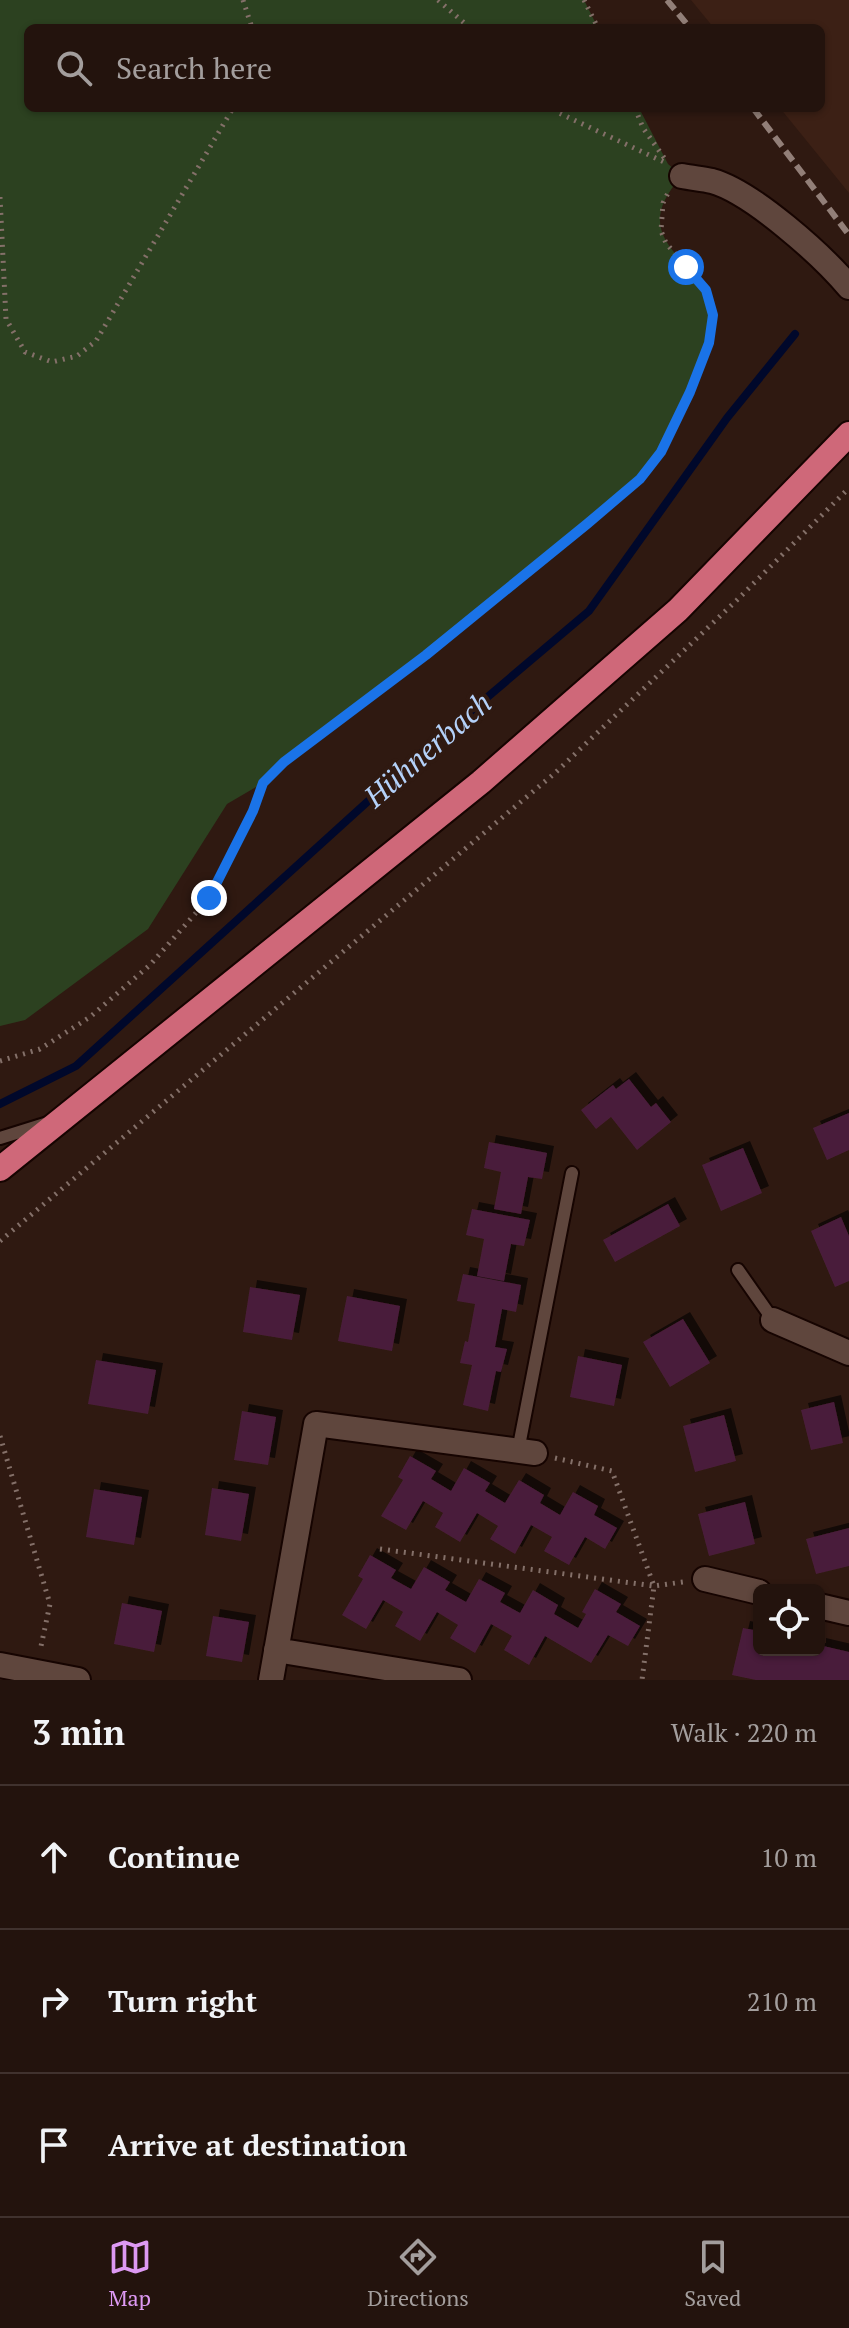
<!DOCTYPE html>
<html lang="en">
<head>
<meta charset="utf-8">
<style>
	body { margin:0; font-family:"PT Serif",serif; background:#2f201b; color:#f1f3f6 }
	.controls { position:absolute; right:24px; bottom:24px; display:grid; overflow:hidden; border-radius:12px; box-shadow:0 2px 6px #0004 }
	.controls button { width:72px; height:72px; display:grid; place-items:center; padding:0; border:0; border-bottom:2px solid #40322e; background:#23130d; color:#f1f3f6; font:40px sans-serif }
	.stop { position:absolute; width:24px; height:24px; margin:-18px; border:6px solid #1a73e8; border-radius:50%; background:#fff }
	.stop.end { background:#1a73e8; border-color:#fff; box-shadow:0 2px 8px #0008 }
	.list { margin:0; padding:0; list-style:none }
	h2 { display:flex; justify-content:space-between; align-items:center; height:104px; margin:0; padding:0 32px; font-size:34px }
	h2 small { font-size:26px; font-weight:400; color:#a39e9d }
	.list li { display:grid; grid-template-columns:52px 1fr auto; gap:24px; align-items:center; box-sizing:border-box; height:144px; padding:0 32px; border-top:2px solid #40322e }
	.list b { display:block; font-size:30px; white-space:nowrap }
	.list em { font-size:26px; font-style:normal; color:#a39e9d }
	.icon { flex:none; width:44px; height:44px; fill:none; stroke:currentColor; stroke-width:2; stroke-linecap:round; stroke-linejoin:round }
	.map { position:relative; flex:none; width:849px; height:1680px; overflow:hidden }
	.search { position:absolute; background:#23130d; box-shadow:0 2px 6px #0004; left:24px; right:24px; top:24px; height:88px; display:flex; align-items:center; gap:20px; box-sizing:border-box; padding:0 28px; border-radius:12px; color:#a39e9d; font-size:30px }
	.sheet { height:536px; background:#23130d }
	nav { display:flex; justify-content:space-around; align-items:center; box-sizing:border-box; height:112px; border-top:2px solid #40322e; background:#23130d; font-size:22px; color:#a39e9d }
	nav a { display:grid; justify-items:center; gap:4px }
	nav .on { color:#dd99f3 }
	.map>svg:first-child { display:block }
	.built { fill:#3c2015 }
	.green { fill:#2c4120 }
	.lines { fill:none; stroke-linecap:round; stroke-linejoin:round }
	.stream { stroke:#00082b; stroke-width:8 }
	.building { fill:#4a1e3a; filter:url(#shadow) }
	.service-casing { stroke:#160401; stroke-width:16 }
	.minor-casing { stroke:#160401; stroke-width:28 }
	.trunk-casing { stroke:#160401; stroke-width:28 }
	.path { stroke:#847069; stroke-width:5; stroke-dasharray:2 6; stroke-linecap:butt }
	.service { stroke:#5f463d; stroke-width:12 }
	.minor { stroke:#5f463d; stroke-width:24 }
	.trunk { stroke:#cf6879; stroke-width:24 }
	.rail { stroke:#927f78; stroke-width:6; stroke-dasharray:12 6; stroke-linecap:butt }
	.route { stroke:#1a73e8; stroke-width:10 }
	.labels { text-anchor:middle; stroke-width:8; stroke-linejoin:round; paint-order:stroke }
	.water-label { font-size:30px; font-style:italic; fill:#b4d1f9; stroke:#2f1911 }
</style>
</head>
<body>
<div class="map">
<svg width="849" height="1680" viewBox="0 0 849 1680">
	<defs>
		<filter id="shadow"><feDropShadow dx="7" dy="-7" stdDeviation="0" flood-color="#0009"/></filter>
	</defs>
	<rect width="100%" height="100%" fill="#2f1911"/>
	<path class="built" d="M691 0H849V193L780 108H821V28H714Z"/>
	<path class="green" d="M0 0H584L598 28H28V108H639L668 164 682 176C621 243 705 258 712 313 718 354 665 446 640 479L426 655 284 762 263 783 227 804 148 929 25 1020 0 1026Z"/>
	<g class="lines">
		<path class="stream" d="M0 1104 76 1066 419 755 589 611 727 418 795 334"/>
	</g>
	<path class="building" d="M629 1079 651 1107 656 1103 671 1122 637 1150 611 1117 596 1129 581 1110 613 1085 616 1089Z
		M849 1113V1150L827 1160 813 1128Z
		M489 1142 547 1153 542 1179 528 1177 521 1214 494 1209 501 1172 484 1168Z
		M743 1148 762 1193 721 1211 702 1165Z
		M668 1204 680 1226 615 1262 603 1240Z
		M472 1209 530 1220 524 1246 511 1244 504 1281 477 1276 484 1239 466 1235Z
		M841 1217 849 1236V1281L835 1287 811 1231Z
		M463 1274 521 1285 516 1312 502 1309 495 1347 507 1349 501 1372 496 1371 488 1411 463 1405 472 1365 460 1363 465 1341 468 1342 475 1304 457 1301Z
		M250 1287 300 1295 292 1340 243 1332Z
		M347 1296 400 1306 392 1351 338 1341Z
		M683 1319 710 1363 670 1387 643 1342Z
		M578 1356 622 1365 614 1406 570 1397Z
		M96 1360 156 1370 148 1414 88 1404Z
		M834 1402 843 1443 811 1450 801 1410Z
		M242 1411 276 1417 268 1465 234 1460Z
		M724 1415 736 1461 695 1472 683 1426Z
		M410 1456 436 1471 431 1479 451 1491 464 1468 490 1483 485 1491 505 1503 519 1480 544 1495 540 1503 560 1515 573 1492 598 1506 594 1515 617 1528 605 1549 585 1537 569 1565 544 1551 552 1537 531 1525 515 1554 490 1539 498 1526 477 1513 460 1542 435 1527 443 1513 423 1501 406 1530 381 1516 403 1480 398 1477Z
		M212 1488 249 1494 241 1541 205 1535Z
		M94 1489 142 1497 134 1545 86 1537Z
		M745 1502 755 1544 709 1556 698 1514Z
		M849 1528V1566L816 1574 806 1539Z
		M370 1555 396 1570 391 1578 411 1589 424 1567 450 1582 445 1590 466 1602 479 1579 505 1593 500 1602 520 1613 533 1590 558 1605 554 1614 578 1628 586 1614 582 1612 595 1589 621 1604 616 1612 640 1626 628 1646 608 1635 591 1663 545 1636 529 1665 504 1650 512 1636 491 1624 475 1653 450 1638 458 1625 437 1612 420 1641 395 1626 403 1612 383 1600 366 1629 342 1615 363 1579 358 1576Z
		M122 1603 162 1611 154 1652 114 1644Z
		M213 1616 249 1622 242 1662 206 1656Z
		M743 1628 759 1631V1650H819V1645L849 1652V1680H756L732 1675Z"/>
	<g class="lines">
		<g class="service-casing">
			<path id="service" d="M0 1138 48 1123
				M738 1270 773 1320
				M518 1451 572 1173"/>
		</g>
		<g class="minor-casing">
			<path id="minor" d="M682 176C692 178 703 179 712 181 752 192 822 255 849 287
				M773 1320 849 1353
				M705 1579 759 1592
				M819 1606 849 1613
				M276 1650 459 1680
				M0 1665 78 1680
				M271 1680 316 1424 535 1453"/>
		</g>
		<g class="trunk-casing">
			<path id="trunk" d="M0 1169 481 782 678 610 849 434"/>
		</g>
		<path class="path" d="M243 0 252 28
			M438 0 470 28
			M584 0 598 28
			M554 108 559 113 664 162
			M635 108 643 128 665 159
			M0 197 6 319 25 352 52 362 77 356 96 341 233 108
			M0 1061 40 1049 90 1017 150 965 209 898 253 811 263 783 284 762 426 655 587 524 640 479 661 452 690 392 709 343 713 315 706 290 666 243 661 231 663 203 668 193
			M0 1241 555 773 737 600 849 488
			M0 1436 50 1604 40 1651
			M555 1458 612 1471 654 1586 683 1582
			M380 1549 654 1586 642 1680"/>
		<use href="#service" class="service"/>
		<use href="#minor" class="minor"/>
		<use href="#trunk" class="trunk"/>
		<path class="rail" d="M667 0 690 28
			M753 108 849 235"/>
	</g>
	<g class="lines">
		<path class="route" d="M209 898 253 811 263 783 284 762 426 655 587 524 640 479 661 452 690 392 709 343 713 315 706 290 686 267"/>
	</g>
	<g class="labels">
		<g class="water-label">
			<text transform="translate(428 750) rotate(-41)" y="10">Hühnerbach</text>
		</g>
	</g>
</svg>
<div class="controls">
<button><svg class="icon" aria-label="locate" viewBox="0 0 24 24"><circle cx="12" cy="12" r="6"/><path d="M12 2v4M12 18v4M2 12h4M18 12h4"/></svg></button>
</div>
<div class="stop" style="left:686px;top:267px"></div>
<div class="stop end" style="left:209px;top:898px"></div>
<div class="search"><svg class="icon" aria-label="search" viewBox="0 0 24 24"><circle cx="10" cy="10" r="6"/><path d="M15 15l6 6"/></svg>Search here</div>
</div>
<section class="sheet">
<h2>3 min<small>Walk · 220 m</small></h2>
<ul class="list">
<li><svg class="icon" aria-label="ahead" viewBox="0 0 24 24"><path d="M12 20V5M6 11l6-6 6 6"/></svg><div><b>Continue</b></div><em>10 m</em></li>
<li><svg class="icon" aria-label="right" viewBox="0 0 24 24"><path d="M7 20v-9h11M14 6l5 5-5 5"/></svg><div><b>Turn right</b></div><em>210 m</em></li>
<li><svg class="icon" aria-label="arrive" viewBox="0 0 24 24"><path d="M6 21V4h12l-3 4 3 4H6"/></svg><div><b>Arrive at destination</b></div></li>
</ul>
</section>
<nav>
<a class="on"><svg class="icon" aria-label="map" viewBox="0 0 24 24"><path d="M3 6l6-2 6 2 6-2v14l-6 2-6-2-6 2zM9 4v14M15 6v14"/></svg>Map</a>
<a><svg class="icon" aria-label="directions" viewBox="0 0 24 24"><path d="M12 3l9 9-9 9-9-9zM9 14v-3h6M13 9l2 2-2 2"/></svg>Directions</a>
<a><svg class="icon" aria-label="saved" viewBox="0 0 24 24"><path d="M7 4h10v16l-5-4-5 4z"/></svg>Saved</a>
</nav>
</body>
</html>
